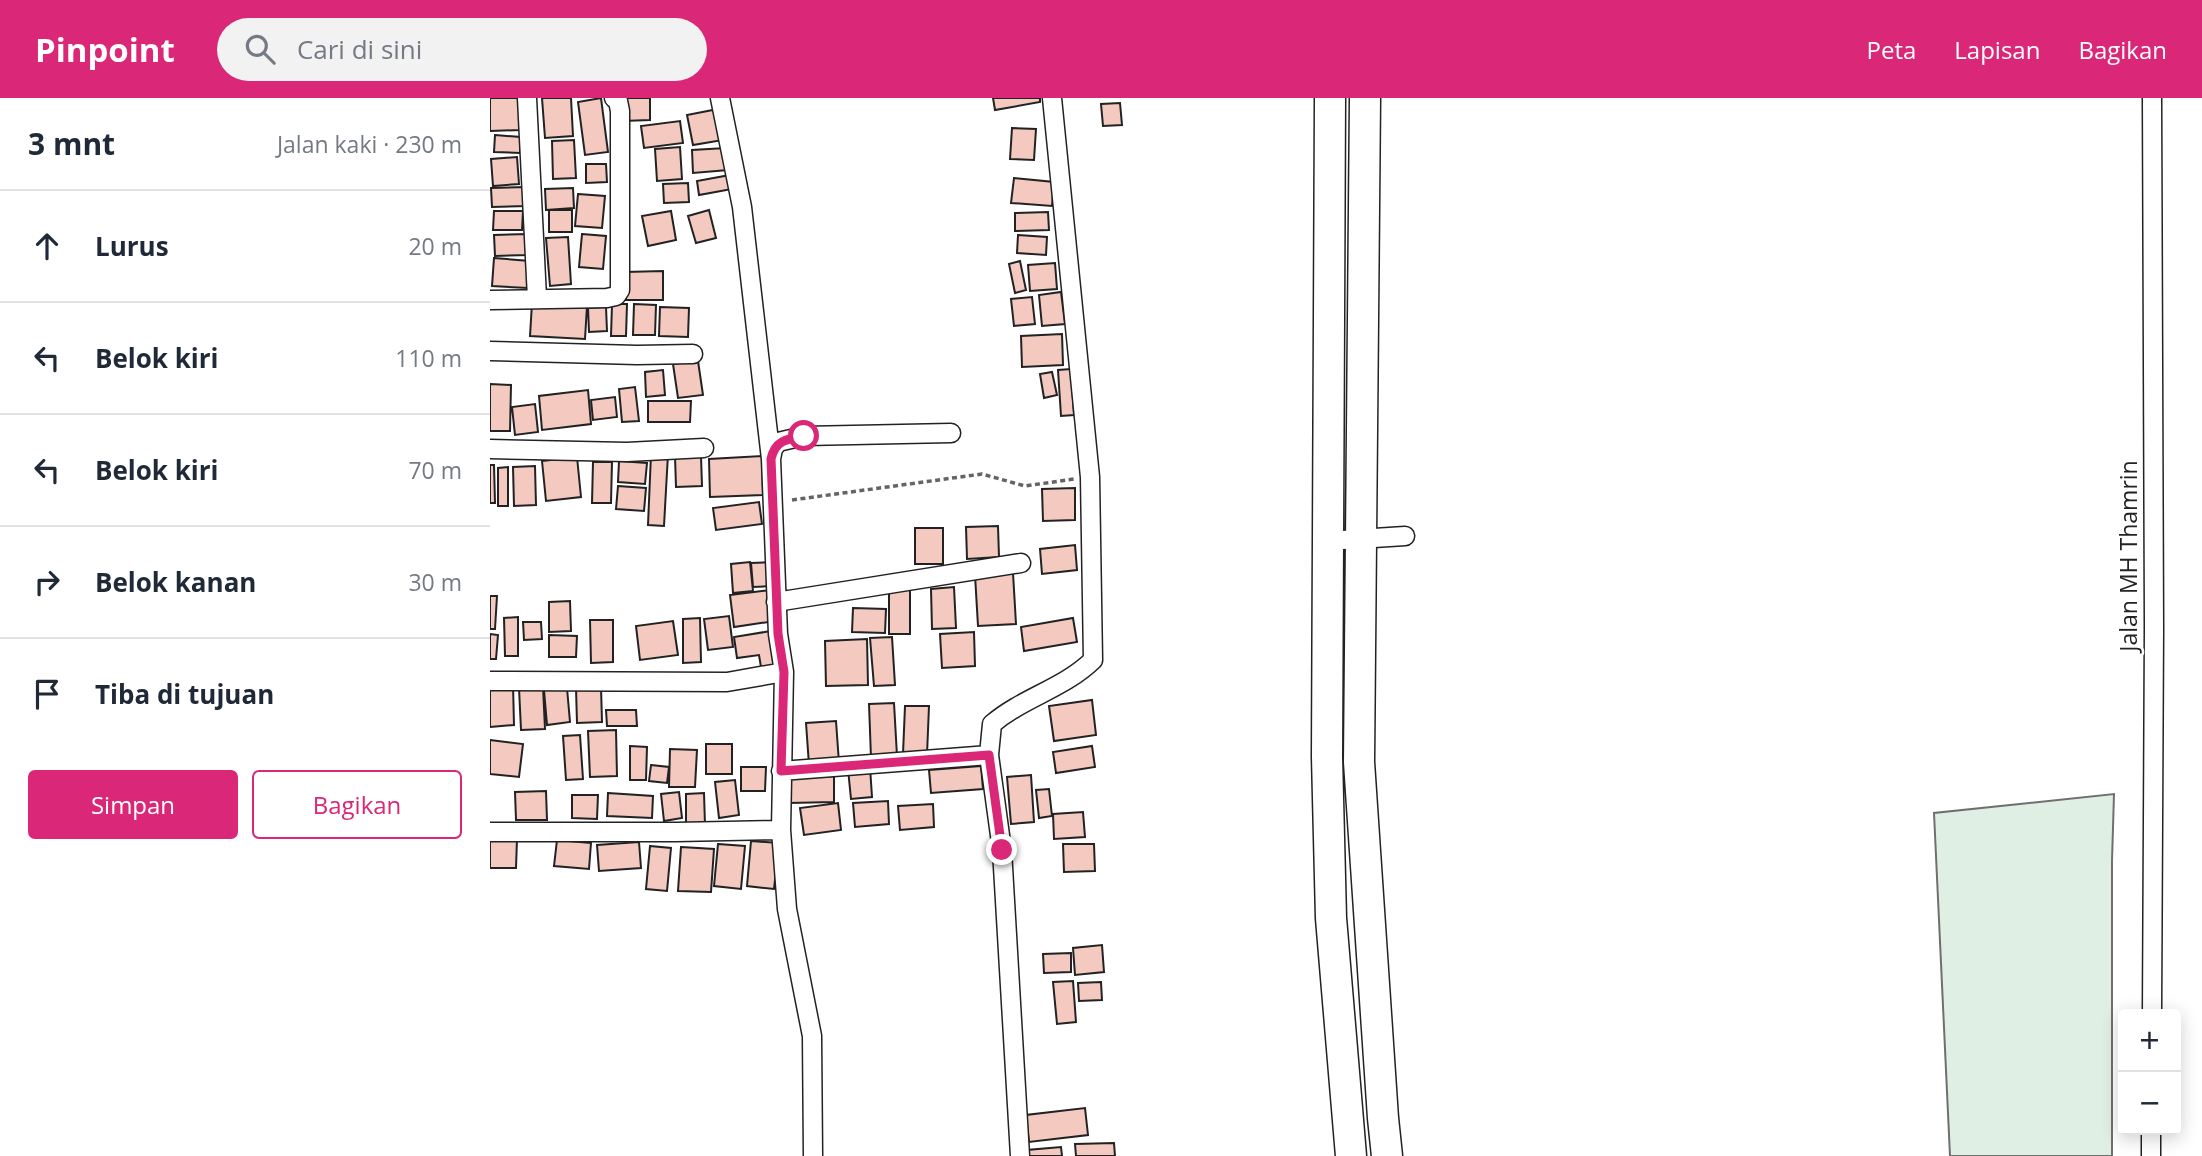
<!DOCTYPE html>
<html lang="id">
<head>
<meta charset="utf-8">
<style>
	body { margin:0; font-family:"Open Sans",sans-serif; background:#f2f2f3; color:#1f2937 }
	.controls { position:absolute; right:21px; bottom:21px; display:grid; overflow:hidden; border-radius:7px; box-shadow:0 4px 18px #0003 }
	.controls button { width:63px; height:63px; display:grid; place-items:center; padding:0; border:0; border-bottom:2px solid #e0e1e3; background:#fff; color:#1f2937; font:35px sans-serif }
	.stop { position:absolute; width:21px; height:21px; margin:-16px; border:5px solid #db2777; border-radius:50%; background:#fff }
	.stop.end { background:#db2777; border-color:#fff; box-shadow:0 2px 7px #0008 }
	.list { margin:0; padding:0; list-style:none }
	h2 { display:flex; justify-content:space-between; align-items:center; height:91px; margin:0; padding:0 28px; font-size:30px }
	h2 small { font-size:23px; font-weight:400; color:#747a83 }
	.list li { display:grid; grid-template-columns:46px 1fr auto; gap:21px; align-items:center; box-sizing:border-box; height:112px; padding:0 28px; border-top:2px solid #e0e1e3 }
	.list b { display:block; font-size:26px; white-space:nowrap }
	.list em { font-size:23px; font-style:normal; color:#747a83 }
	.actions { display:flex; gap:14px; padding:21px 28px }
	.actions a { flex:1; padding:16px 0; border:2px solid #db2777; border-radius:7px; text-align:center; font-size:24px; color:#db2777 }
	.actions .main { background:#db2777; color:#fff }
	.icon { flex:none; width:38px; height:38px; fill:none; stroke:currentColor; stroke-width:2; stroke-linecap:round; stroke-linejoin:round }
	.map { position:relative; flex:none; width:1712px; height:1058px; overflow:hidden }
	header { display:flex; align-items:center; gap:42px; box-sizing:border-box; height:98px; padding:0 35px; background:#db2777; color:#fff }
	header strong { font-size:33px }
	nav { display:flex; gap:38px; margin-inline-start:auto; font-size:24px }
	.search { width:490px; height:63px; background:#f2f2f3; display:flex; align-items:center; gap:18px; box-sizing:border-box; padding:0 24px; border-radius:38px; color:#747a83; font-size:26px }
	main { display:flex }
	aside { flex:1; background:#fff }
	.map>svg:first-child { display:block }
	.green { fill:#e0efe3; stroke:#6f6f6f; stroke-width:2 }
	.building { fill:#f3c9c0; stroke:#222; stroke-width:2 }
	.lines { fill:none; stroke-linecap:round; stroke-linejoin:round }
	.minor-casing { stroke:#222; stroke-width:21 }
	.trunk-casing { stroke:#222; stroke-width:33 }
	.path { stroke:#646464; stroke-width:3.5; stroke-dasharray:5 3.5; stroke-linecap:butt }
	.minor { stroke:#fff; stroke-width:18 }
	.trunk { stroke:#fff; stroke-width:30 }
	.route { stroke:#db2777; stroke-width:9 }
	.labels { text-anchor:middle; stroke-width:5; stroke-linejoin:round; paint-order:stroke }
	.street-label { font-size:23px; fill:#222; stroke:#fff }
</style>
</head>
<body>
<header>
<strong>Pinpoint</strong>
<div class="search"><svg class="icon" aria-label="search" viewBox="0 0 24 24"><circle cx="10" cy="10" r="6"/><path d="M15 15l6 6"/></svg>Cari di sini</div>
<nav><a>Peta</a><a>Lapisan</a><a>Bagikan</a></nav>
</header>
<main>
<aside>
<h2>3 mnt<small>Jalan kaki · 230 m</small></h2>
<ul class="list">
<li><svg class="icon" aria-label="ahead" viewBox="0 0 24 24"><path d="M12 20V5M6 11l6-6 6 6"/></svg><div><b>Lurus</b></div><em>20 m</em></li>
<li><svg class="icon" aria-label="left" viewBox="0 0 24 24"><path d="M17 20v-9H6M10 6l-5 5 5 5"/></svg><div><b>Belok kiri</b></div><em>110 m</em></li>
<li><svg class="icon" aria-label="left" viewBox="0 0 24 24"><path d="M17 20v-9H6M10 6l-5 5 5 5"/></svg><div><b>Belok kiri</b></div><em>70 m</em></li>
<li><svg class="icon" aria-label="right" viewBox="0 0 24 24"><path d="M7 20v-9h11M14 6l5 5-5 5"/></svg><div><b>Belok kanan</b></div><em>30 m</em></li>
<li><svg class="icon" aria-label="arrive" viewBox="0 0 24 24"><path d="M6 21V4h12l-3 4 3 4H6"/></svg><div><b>Tiba di tujuan</b></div></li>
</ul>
<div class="actions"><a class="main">Simpan</a><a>Bagikan</a></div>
</aside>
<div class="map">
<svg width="1712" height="1058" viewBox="0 0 1712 1058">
	<rect width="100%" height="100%" fill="#fff"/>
	<path class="green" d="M1624 696 1622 763V1058H1460L1444 715Z"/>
	<path class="building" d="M0 0H29L30 32 0 33Z
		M52 0H81L83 38 55 40Z
		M111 0 118 54 95 57 88 4Z
		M133 0H160V22L133 23Z
		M503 0H550V4L505 12Z
		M630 5 632 27 613 28 611 6Z
		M228 11 233 42 203 47 197 17Z
		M190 23 193 45 154 50 151 28Z
		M522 30 546 31 544 62 520 61Z
		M5 37 31 39 30 55 4 54Z
		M84 42 86 80 63 81 62 43Z
		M190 49 192 81 167 83 165 51Z
		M236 50 238 72 203 75 202 52Z
		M27 59 29 86 3 88 1 61Z
		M96 66H116L117 84 96 85Z
		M240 77 242 91 209 97 207 83Z
		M524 80 564 84 562 108 521 105Z
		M198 85 199 104 174 105 173 86Z
		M35 89 36 108 2 109 1 90Z
		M83 90 84 110 56 112 55 91Z
		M88 96 115 98 112 130 85 128Z
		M59 112H82V134H59Z
		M219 112 226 140 206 145 198 118Z
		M4 113H33L32 132H3Z
		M181 113 186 142 158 148 152 118Z
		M558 114 559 132 525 133V115Z
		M39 136V157L5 158 4 137Z
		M92 136 116 138 113 171 89 169Z
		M528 137 557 139 556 157 527 155Z
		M78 139 81 186 60 188 56 140Z
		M4 160 40 163 38 190 2 188Z
		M530 163 536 192 525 195 519 166Z
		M565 165 567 191 540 193 538 167Z
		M173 173V202H136L135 174Z
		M571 194 575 226 552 228 549 197Z
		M542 199 545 226 524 228 521 201Z
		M42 205 97 208 95 241 40 238Z
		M122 206H137L136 238H121Z
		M144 206 166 207 165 237H143Z
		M116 209 117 233 99 234 98 210Z
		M170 209 199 210 198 239 169 238Z
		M572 236 573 267 532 269 531 238Z
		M208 263 213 297 188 300 183 266Z
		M581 271 584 317 571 318 568 272Z
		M173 272 175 297 156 299 155 274Z
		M562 274 567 297 554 300 550 276Z
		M0 286 21 287 20 333H0Z
		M145 289 149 323 132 324 129 291Z
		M98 292 101 326 52 332 49 298Z
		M125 299 127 319 103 322 101 302Z
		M158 303H201L200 324H158Z
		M45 306 48 334 25 337 22 309Z
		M161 356H178L174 428 158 427Z
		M185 358H211L212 388 186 389Z
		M272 358 273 397 220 399 219 361Z
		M87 359 91 399 56 403 52 363Z
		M129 363 157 365 155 386 128 384Z
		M103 364H122L121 405H102Z
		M0 367H4L5 405H0Z
		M45 368 46 407 24 408 23 369Z
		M18 369V408H8V370Z
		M128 388 156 390 154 413 126 411Z
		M585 390V422L553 423 552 391Z
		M269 404 272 426 226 432 223 410Z
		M508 428 509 459 477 461 476 429Z
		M425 430H453V466H425Z
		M585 447 587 472 552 476 550 451Z
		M260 464 263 493 243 495 241 466Z
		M284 464 285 488 263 489 261 465Z
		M523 475 526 526 488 528 485 477Z
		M464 489 466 530 442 531 441 491Z
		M399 490H420V536H399Z
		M281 492 285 523 244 529 240 497Z
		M0 498H7L5 531H0Z
		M80 503 81 533 59 534V504Z
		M363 510 396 511 395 535 362 534Z
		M239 518 243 549 218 552 214 521Z
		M28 519V558H15L14 520Z
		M210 520 211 564 193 565V521Z
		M583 520 587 544 534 553 531 529Z
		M100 522H123V564L101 565Z
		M183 523 188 557 150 562 146 528Z
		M33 524H51L52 541 34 542Z
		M281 533 288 572 272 575 269 557 247 560 244 539Z
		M484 534 485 568 452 570 450 536Z
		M0 536 8 537 6 561H0Z
		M59 537 87 538 86 559H59Z
		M402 539 405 587 384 588 380 540Z
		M377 541 378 587 336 588 335 543Z
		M23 586 24 627 0 629V587Z
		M53 589 55 631 31 632 29 590Z
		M111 589 112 624 87 625 86 590Z
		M77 590 80 624 57 627 54 592Z
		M602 602 606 637 564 643 559 608Z
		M404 605 407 658 381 660 379 606Z
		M415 608H439L437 657 413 656Z
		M116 612H146L147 628H117Z
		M346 623 349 665 319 667 316 625Z
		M126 632 127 678 100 679 98 633Z
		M90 637 93 681 76 682 73 638Z
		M0 642 33 646 29 679 0 676Z
		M216 646H242V676H216Z
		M140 648 157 649 156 682H140Z
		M602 648 605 669 566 675 563 654Z
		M180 651 207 652 205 689H179Z
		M161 667 179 669 177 685 159 683Z
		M491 668 493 691 441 695 439 672Z
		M251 669H276L275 693H251Z
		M380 669 382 699 361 701 358 671Z
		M541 677 544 724 521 726 517 679Z
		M344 678V704L299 705V679Z
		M245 682 249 717 229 720 225 684Z
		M559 691 562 718 549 720 546 692Z
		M56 693 57 722H26L25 694Z
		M189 694 192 720 174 723 171 696Z
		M118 695 163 698 162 720 117 718Z
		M214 695 215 727 196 728V696Z
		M82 697H108L107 721 82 720Z
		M398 703 399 726 365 729 363 705Z
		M348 705 351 732 314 737 310 710Z
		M443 706 444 729 410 732 408 708Z
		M593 714 595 739 564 741 563 716Z
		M0 740 27 741 26 770H0Z
		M67 742 101 745 99 771 64 768Z
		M261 743 289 745 284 791 257 788Z
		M149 744 151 770 109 773 107 747Z
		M228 746 255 748 251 791 224 788Z
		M573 746H604L605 773 574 774Z
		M160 748 181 750 177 793 156 791Z
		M191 749 224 751 221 794 188 793Z
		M612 847 614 874 585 877 583 850Z
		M581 855V874L554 875 553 856Z
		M583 883 586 924 567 926 563 884Z
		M611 884 612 902 589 903 588 885Z
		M595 1010 598 1037 539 1044 536 1017Z
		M624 1045 625 1058H586L585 1046Z
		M571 1049 572 1058H538L537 1052Z"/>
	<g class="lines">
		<g class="minor-casing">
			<path id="minor" d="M37 0 47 200
				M230 0 252 109 281 361 288 536 294 574 291 732 297 811 322 938 323 1058
				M0 202 117 200 126 198 130 192V13L128 3 124 0
				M0 253 147 257 203 256
				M0 351 137 354 214 350
				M281 361 283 351 288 344 314 338 461 335
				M837 443 915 438
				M286 504 531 465
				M0 583 237 584 294 574
				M291 673 499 657
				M0 734H186L291 732
				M1662 916 1664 530 1662 0
				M530 1058 512 752 499 657 502 626C534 599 573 591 603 562L600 379 562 0
				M1661 1058V1032"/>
		</g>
		<g class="trunk-casing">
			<path id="trunk" d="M840 0 837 659 841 820 861 1058
				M875 0 869 664 893 1020 897 1058"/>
		</g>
		<path class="path" d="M302 402 492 376 535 388 584 381"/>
		<use href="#minor" class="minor"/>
		<use href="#trunk" class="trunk"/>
	</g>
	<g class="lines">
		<path class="route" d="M314 338C297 341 285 342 281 361L288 536 294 574 291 673 499 657 512 752"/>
	</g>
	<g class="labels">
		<g class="street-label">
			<text transform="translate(1639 458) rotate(-90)" y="8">Jalan MH Thamrin</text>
		</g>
	</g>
</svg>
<div class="controls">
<button>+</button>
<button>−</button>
</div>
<div class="stop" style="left:314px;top:338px"></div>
<div class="stop end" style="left:512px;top:752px"></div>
</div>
</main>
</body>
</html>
